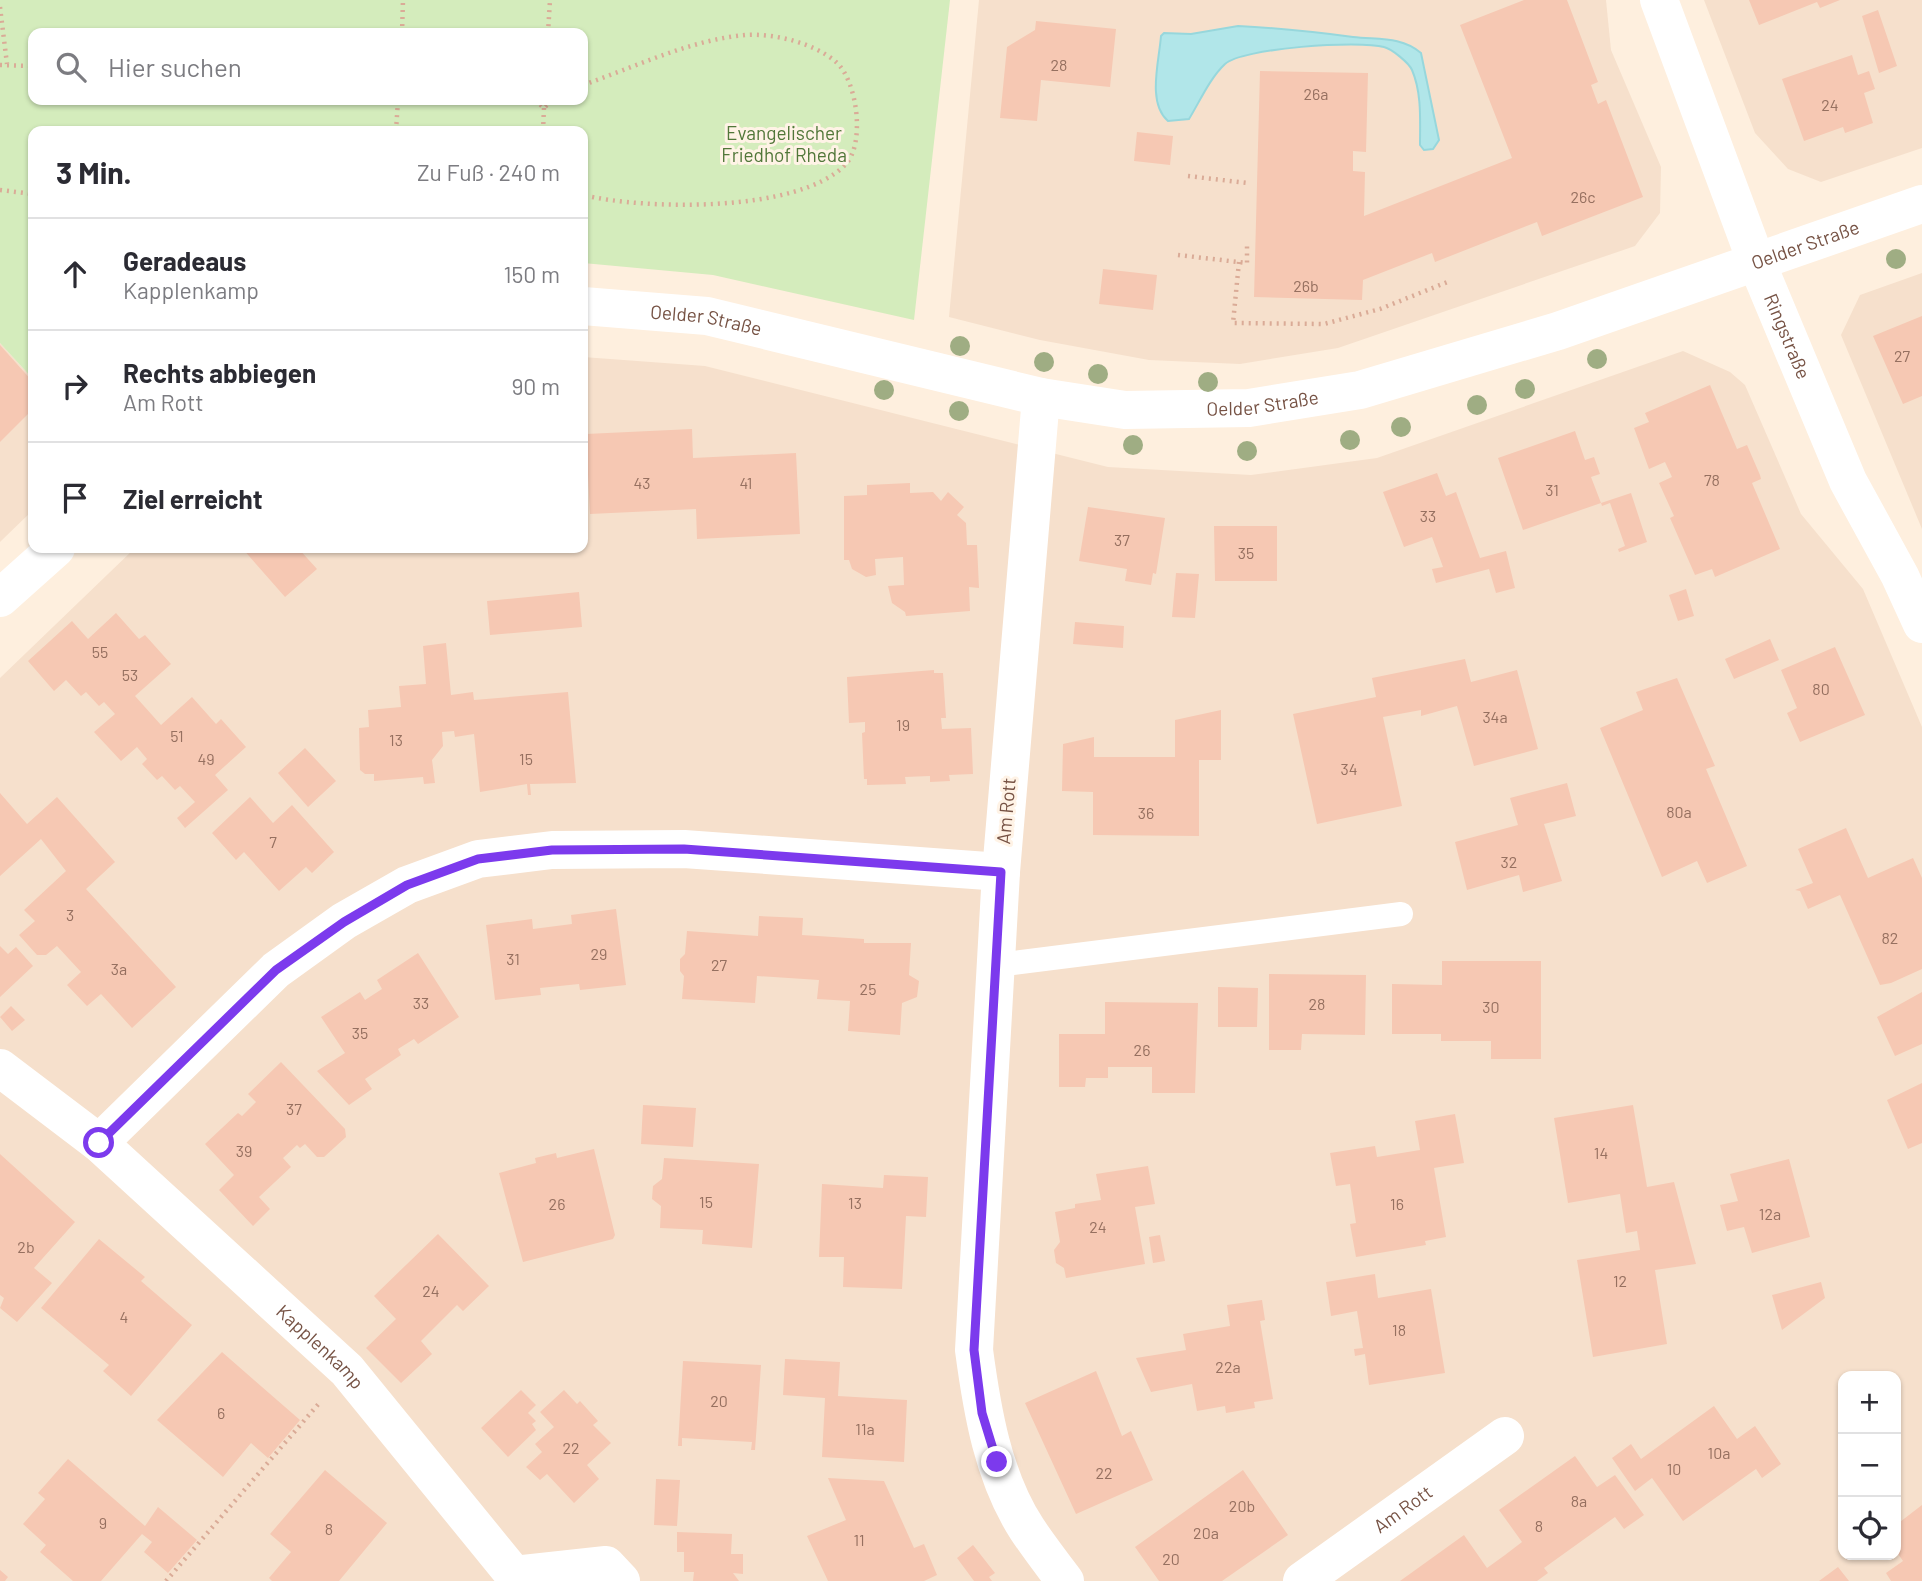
<!DOCTYPE html>
<html lang="de">
<head>
<meta charset="utf-8">
<style>
	body { margin:0; font-family:Barlow,sans-serif; background:#f2f2f3; color:#2b2b33 }
	.controls { position:absolute; right:21px; bottom:21px; display:grid; overflow:hidden; border-radius:14px; box-shadow:0 2px 5px #0004 }
	.controls button { width:63px; height:63px; display:grid; place-items:center; padding:0; border:0; border-bottom:2px solid #e1e1e2; background:#fff; color:#2b2b33; font:35px sans-serif }
	.stop { position:absolute; width:21px; height:21px; margin:-16px; border:5px solid #7c3aed; border-radius:50%; background:#fff }
	.stop.end { background:#7c3aed; border-color:#fff; box-shadow:0 2px 7px #0008 }
	.list { margin:0; padding:0; list-style:none }
	h2 { display:flex; justify-content:space-between; align-items:center; height:91px; margin:0; padding:0 28px; font-size:30px }
	h2 small { font-size:23px; font-weight:400; color:#7c7c81 }
	.list li { display:grid; grid-template-columns:46px 1fr auto; gap:21px; align-items:center; box-sizing:border-box; height:112px; padding:0 28px; border-top:2px solid #e1e1e2 }
	.list b { display:block; font-size:26px; white-space:nowrap }
	.list p { margin:0; font-size:23px; white-space:nowrap; color:#7c7c81 }
	.list em { font-size:23px; font-style:normal; color:#7c7c81 }
	.icon { flex:none; width:38px; height:38px; fill:none; stroke:currentColor; stroke-width:2; stroke-linecap:round; stroke-linejoin:round }
	.map { position:relative; flex:none; width:1922px; height:1581px; overflow:hidden }
	.search { position:absolute; background:#fff; box-shadow:0 2px 5px #0004; left:28px; top:28px; width:560px; height:77px; display:flex; align-items:center; gap:18px; box-sizing:border-box; padding:0 24px; border-radius:14px; color:#7c7c81; font-size:26px }
	.panel { position:absolute; background:#fff; box-shadow:0 2px 5px #0004; left:28px; top:126px; width:560px; height:427px; border-radius:14px }
	.map>svg:first-child { display:block }
	.residential { fill:#f6e0cc; fill-rule:evenodd }
	.green { fill:#d4ecbc; fill-rule:evenodd }
	.water { fill:#b1e6e9; stroke:#97d7dc; stroke-width:2 }
	.building { fill:#f6c8b3 }
	.lines { fill:none; stroke-linecap:round; stroke-linejoin:round }
	.path { stroke:#daab97; stroke-width:4.5; stroke-dasharray:2 5; stroke-linecap:butt }
	.lane { stroke:#fff; stroke-width:24 }
	.street { stroke:#fff; stroke-width:38 }
	.secondary { stroke:#fff; stroke-width:38 }
	.tree { fill:#9fad83 }
	.route { stroke:#7c3aed; stroke-width:9 }
	.labels { text-anchor:middle; stroke-width:6; stroke-linejoin:round; paint-order:stroke }
	.number-label { font-size:16px; fill:#967060 }
	.park-label { font-size:19px; fill:#517739; stroke:#fff3e6 }
	.street-label { font-size:19px; fill:#765244; stroke:#fff3e6 }
</style>
</head>
<body>
<div class="map">
<svg width="1922" height="1581" viewBox="0 0 1922 1581">
	<rect width="100%" height="100%" fill="#feefde"/>
	<path class="residential" d="M979 0H1606L1611 50 1661 167 1660 213 1635 246 1338 348 1240 364 1149 360 1040 340 949 317Z
		M1704 0H1922V148L1821 182 1788 169 1755 133Z
		M1922 273V529L1841 335 1860 295Z
		M0 343 33 379V510L0 542Z
		M1683 351 1730 372 1745 385 1801 514 1863 589 1922 727V1581H0V678L135 548H583V357L705 366 1108 467 1251 475 1377 458ZM1843 1376H1896V1555H1843Z"/>
	<path class="green" d="M0 0H950L914 320 713 275 583 263V131H33V379L0 343ZM33 33H583V100H33Z"/>
	<path class="water" d="M1238 26C1277 28 1315 32 1353 37 1378 40 1401 36 1421 53L1439 140 1433 149 1424 150 1420 145C1420 121 1422 93 1412 70 1409 63 1392 49 1384 47 1359 40 1242 48 1225 64 1210 78 1200 101 1189 119L1168 121C1147 103 1159 62 1161 36L1164 33 1191 34Z"/>
	<path class="building" d="M1524 0H1567L1598 82 1591 85 1598 104 1606 100 1643 197 1542 236 1537 222 1435 262 1432 253 1363 280 1362 300 1254 297 1260 71 1368 73 1366 152 1353 151V171L1365 172 1364 216 1512 158 1460 25Z
		M1749 0H1840L1820 8 1817 2 1759 25Z
		M1878 10 1897 66 1879 73 1862 16Z
		M1036 21 1116 29 1110 87 1041 80 1037 121 1000 118 1007 47 1035 30Z
		M1852 55 1858 75 1869 71 1875 89 1864 93 1873 123 1845 133 1843 127 1804 141 1782 79Z
		M1137 132 1173 136 1170 165 1134 161Z
		M1103 269 1157 275 1153 310 1099 304Z
		M1922 316V396L1903 404 1873 336Z
		M0 345 33 382V409L0 442Z
		M1710 385 1737 449 1747 445 1760 475 1761 479 1752 483 1780 549 1715 577 1712 569 1695 575 1670 518 1674 516 1659 483 1672 477 1665 462 1649 469 1634 428 1649 422 1645 413Z
		M692 429 693 458 796 453 800 534 697 539 696 509 590 514 586 434Z
		M1575 431 1585 460 1594 457 1600 474 1591 477 1601 503 1523 530 1498 458Z
		M1437 473 1446 496 1456 492 1480 558 1506 551 1515 588 1496 593 1489 569 1436 583 1432 569 1443 567 1432 537 1404 547 1383 492Z
		M910 483V493L933 492 941 501 948 492 964 507 957 515 966 523 967 545H977L979 588 969 587 970 611 906 616 905 612 892 603 888 586 904 585 903 557 875 559 876 575 866 577 852 569 849 560H844V496L867 495V485Z
		M1631 493 1647 542 1619 552 1618 549 1625 546 1610 503 1602 506 1601 503Z
		M1088 507 1165 518 1156 574 1153 573 1151 585 1125 581 1127 569 1079 561Z
		M1214 526H1277V581H1215Z
		M242 548H298L317 569 285 597Z
		M1176 573 1199 574 1195 618 1172 617Z
		M1686 589 1694 616 1678 621 1669 595Z
		M579 592 582 627 490 635 487 601Z
		M116 613 139 639 145 635 171 664 135 696 161 725 192 697 216 724 221 719 246 747 215 775 228 790 185 828 177 818 195 802 180 786 175 790 162 776 157 780 142 764 147 759 137 747 121 761 94 732 115 714 104 702 99 706 86 692 81 696 66 680 54 691 28 661 72 621 88 639Z
		M1075 622 1124 626 1123 648 1073 644Z
		M1770 639 1779 660 1734 679 1725 659Z
		M446 643 451 695 473 692 474 700 568 692 576 783 530 784 531 795H528L527 784 480 792 474 734 455 737 454 731 442 732 443 746 432 760 435 783 424 784 423 777 374 781V774H365L360 770 359 728 369 727 368 710 401 707 399 686 426 684 423 646Z
		M1835 647 1865 715 1800 742 1787 713 1797 708 1781 670Z
		M1465 659 1471 682 1517 670 1538 749 1474 766 1457 706 1421 716V710L1383 717 1402 806 1317 824 1293 714 1376 697 1372 678Z
		M934 670V673H943L946 718H941L942 729 971 728 973 774 949 775 950 781 930 782V776L905 777 906 784 867 785V779H864L862 733 865 732V722L849 723 847 677Z
		M1677 678 1715 766 1706 769 1747 866 1707 883 1697 861 1662 877 1600 728 1643 710 1636 692Z
		M1221 710V760H1199V836L1093 835V792L1062 791 1063 744 1094 737V757H1175V720Z
		M305 748 336 781 308 807 278 773Z
		M1567 783 1576 816 1544 824 1562 881 1523 892 1519 875 1467 890 1455 842 1518 825 1510 798Z
		M0 793 27 824 57 797 115 862 86 889 176 987 132 1028 101 994 87 1006 67 985 81 972 57 946 46 955H37L19 935 35 921 24 910 66 871 41 839 0 876Z
		M250 797 273 823 292 805 334 852 312 873 306 867 279 891 244 852 236 860 212 833Z
		M1846 828 1868 878 1913 858 1922 878V969L1891 983 1880 985 1840 895 1808 909 1800 891 1795 890 1813 883 1798 849Z
		M616 909 626 985 580 990 579 984 540 988 541 995 495 1000 486 925 532 919 533 929 572 924 571 915Z
		M759 916 803 918 802 935 864 939V943H911L909 975 919 981 917 997 902 1003 900 1035 848 1031 850 1001 817 999 819 980 757 976 755 1003 682 999 684 976 680 971V959L685 954 687 931 758 936Z
		M0 946 8 954 16 947 33 966 0 997Z
		M418 953 459 1017 418 1044 414 1039 398 1049 401 1055 365 1079 372 1089 349 1105 317 1071 345 1053 321 1017 360 992 365 1000 382 989 377 980Z
		M1442 961H1541V1059H1491V1041H1441V1034H1392V984L1442 985Z
		M1269 974 1366 975 1365 1035 1302 1034 1301 1050H1269Z
		M1218 987 1258 988 1257 1027H1218Z
		M1922 992V1044L1895 1056 1877 1017Z
		M1105 1002 1198 1003 1195 1093H1152V1067H1108V1078H1086L1085 1087H1059V1034H1105Z
		M11 1006 25 1020 12 1031 0 1017Z
		M281 1062 345 1129 346 1137 324 1157H317L305 1144 300 1148 297 1145 283 1158 291 1167 259 1197 270 1209 253 1226 219 1190 234 1175 205 1144 238 1113 242 1116 256 1102 248 1094Z
		M1922 1083V1143L1908 1149 1887 1100Z
		M643 1105 696 1108 693 1147 641 1144Z
		M1633 1105 1647 1187 1674 1182 1696 1264 1655 1270 1667 1344 1593 1357 1577 1260 1640 1250 1637 1231 1626 1233 1620 1194 1568 1203 1554 1118Z
		M1455 1114 1464 1163 1434 1168 1446 1237 1425 1241 1426 1245 1356 1257 1350 1224 1356 1223 1350 1184 1336 1186 1330 1153 1375 1146 1377 1157 1420 1150 1415 1121Z
		M594 1149 615 1235 613 1239 523 1262 499 1173 536 1163 535 1158 556 1153 557 1158Z
		M0 1154 75 1222 34 1268 52 1283 17 1322 0 1308 4 1298 0 1295Z
		M664 1158 759 1164 752 1248 702 1244 703 1230 660 1228 661 1206 652 1199 653 1186 662 1179Z
		M1789 1159 1810 1237 1752 1253 1744 1227 1727 1231 1720 1205 1738 1201 1730 1174Z
		M1148 1166 1155 1204 1135 1207 1145 1264 1066 1278 1064 1268 1056 1263 1054 1250 1060 1242 1055 1212 1075 1208V1204L1101 1200 1096 1174Z
		M884 1175 928 1177 926 1217 906 1216 902 1289 843 1287 844 1257H819L822 1184 883 1188Z
		M438 1234 489 1286 463 1311 457 1305 421 1341 432 1354 401 1383 366 1348 396 1319 374 1296Z
		M1160 1235 1165 1261 1153 1263 1149 1237Z
		M99 1239 145 1277 141 1281 192 1325 131 1396 103 1371 109 1365 41 1308Z
		M1375 1274 1378 1298 1431 1289 1445 1373 1369 1385 1365 1354 1355 1356 1354 1349 1363 1348 1357 1311 1331 1316 1326 1282Z
		M1821 1282 1825 1298 1782 1330 1772 1295Z
		M1262 1300 1265 1320 1260 1321 1273 1399 1254 1402 1255 1408 1226 1413 1225 1406 1197 1411 1192 1384 1151 1392 1136 1358 1186 1350 1183 1334 1230 1326 1227 1305Z
		M222 1352 300 1420 268 1458 251 1443 223 1477 157 1420Z
		M785 1359 840 1362 838 1396 907 1400 904 1462 822 1457 825 1398 783 1395Z
		M683 1361 761 1365 755 1450H751L752 1442 682 1438V1446H678Z
		M1096 1371 1122 1436 1131 1431 1153 1480 1076 1514 1025 1403Z
		M521 1390 536 1405 528 1413 536 1421 532 1424 536 1430 508 1457 481 1428Z
		M564 1390 577 1404 580 1401 598 1421 593 1425 611 1443 587 1465 599 1479 574 1503 547 1474 540 1480 526 1467 542 1452 535 1444 554 1427 540 1412Z
		M1714 1406 1737 1439 1755 1426 1781 1464 1762 1478 1756 1469 1683 1521 1652 1478 1635 1491 1612 1458 1631 1444 1641 1459Z
		M1575 1456 1597 1487 1615 1475 1644 1515 1624 1529 1615 1517 1544 1568 1548 1573 1537 1581H1400L1464 1535 1487 1568 1505 1555 1522 1542 1499 1510Z
		M68 1459 145 1526 158 1507 197 1540 168 1573 144 1552 152 1542 142 1534 101 1581H73L40 1552 46 1545 23 1524 45 1499 38 1493Z
		M325 1470 387 1523 339 1581H272L269 1578 291 1552 270 1534Z
		M1243 1470 1288 1535 1222 1581H1159L1135 1547Z
		M828 1478 884 1481 914 1548 924 1544 937 1575 924 1581H828L807 1536 846 1520Z
		M656 1479 680 1480 677 1526 654 1525Z
		M1922 1505V1581H1891L1886 1573 1903 1561 1896 1551V1525Z
		M677 1532 732 1534 731 1554H743V1574L733 1573 739 1581H693L694 1572H684V1552H677Z
		M973 1545 995 1573 989 1577 992 1581H974L957 1558Z
		M1838 1567 1849 1581H1819Z
		M0 1570 8 1577 5 1581H0Z"/>
	<g class="lines">
		<path class="path" d="M0 7 7 64
			M402 33 403 0
			M548 33 550 0
			M0 65 33 66
			M583 85C635 67 690 40 745 35 774 33 814 43 836 62 857 80 866 144 845 165 798 213 645 210 583 195
			M535 100 544 108 552 100
			M396 131 398 100
			M543 131 544 108
			M1188 176 1247 183
			M0 190 33 194
			M1178 255 1247 263V246
			M1239 262 1233 323 1324 324 1380 309 1450 281
			M166 1581 321 1401"/>
		<path class="lane" d="M997 965 1401 914"/>
		<g class="street">
			<path id="s1" d="M1659 0 1756 261 1848 481 1900 576 1922 624"/>
			<path d="M1041 397 1001 872 974 1350C982 1410 993 1477 1027 1529 1039 1547 1052 1564 1065 1581"/>
			<path id="s2" d="M0 1068 99 1143 347 1370 519 1581"/>
			<path d="M99 1143 276 970 344 921 407 885 478 859 552 850 684 849 1001 872"/>
			<path d="M514 1575 606 1565 621 1581"/>
			<path id="s3" d="M1302 1581 1505 1436"/>
		</g>
		<g class="secondary">
			<path id="s4" d="M583 306 707 316 1041 397 1125 410 1249 408 1360 390 1558 331 1922 204"/>
			<path d="M0 598 56 548"/>
		</g>
	</g>
	<g class="tree">
		<circle cx="1896" cy="259" r="10"/>
		<circle cx="960" cy="346" r="10"/>
		<circle cx="1597" cy="359" r="10"/>
		<circle cx="1044" cy="362" r="10"/>
		<circle cx="1098" cy="374" r="10"/>
		<circle cx="1208" cy="382" r="10"/>
		<circle cx="1525" cy="389" r="10"/>
		<circle cx="884" cy="390" r="10"/>
		<circle cx="1477" cy="405" r="10"/>
		<circle cx="959" cy="411" r="10"/>
		<circle cx="1401" cy="427" r="10"/>
		<circle cx="1350" cy="440" r="10"/>
		<circle cx="1133" cy="445" r="10"/>
		<circle cx="1247" cy="451" r="10"/>
	</g>
	<g class="lines">
		<path class="route" d="M99 1143 276 970 344 922 407 885 478 859 552 850 684 849 1001 872 974 1350 982 1413 997 1462"/>
	</g>
	<g class="labels">
		<g class="number-label">
			<text x="1059" y="71">28</text>
			<text x="1316" y="100">26a</text>
			<text x="1830" y="111">24</text>
			<text x="1583" y="203">26c</text>
			<text x="1306" y="292">26b</text>
			<text x="1902" y="362">27</text>
			<text x="1712" y="486">78</text>
			<text x="642" y="489">43</text>
			<text x="746" y="489">41</text>
			<text x="1552" y="496">31</text>
			<text x="1428" y="522">33</text>
			<text x="1122" y="546">37</text>
			<text x="1246" y="559">35</text>
			<text x="100" y="658">55</text>
			<text x="130" y="681">53</text>
			<text x="1821" y="695">80</text>
			<text x="1495" y="723">34a</text>
			<text x="903" y="731">19</text>
			<text x="177" y="742">51</text>
			<text x="396" y="746">13</text>
			<text x="206" y="765">49</text>
			<text x="526" y="765">15</text>
			<text x="1349" y="775">34</text>
			<text x="1679" y="818">80a</text>
			<text x="1146" y="819">36</text>
			<text x="273" y="848">7</text>
			<text x="1509" y="868">32</text>
			<text x="70" y="921">3</text>
			<text x="1890" y="944">82</text>
			<text x="599" y="960">29</text>
			<text x="513" y="965">31</text>
			<text x="719" y="971">27</text>
			<text x="119" y="975">3a</text>
			<text x="868" y="995">25</text>
			<text x="421" y="1009">33</text>
			<text x="1317" y="1010">28</text>
			<text x="1491" y="1013">30</text>
			<text x="360" y="1039">35</text>
			<text x="1142" y="1056">26</text>
			<text x="294" y="1115">37</text>
			<text x="244" y="1157">39</text>
			<text x="1601" y="1159">14</text>
			<text x="706" y="1208">15</text>
			<text x="855" y="1209">13</text>
			<text x="557" y="1210">26</text>
			<text x="1397" y="1210">16</text>
			<text x="1770" y="1220">12a</text>
			<text x="1098" y="1233">24</text>
			<text x="26" y="1253">2b</text>
			<text x="1620" y="1287">12</text>
			<text x="431" y="1297">24</text>
			<text x="124" y="1323">4</text>
			<text x="1399" y="1336">18</text>
			<text x="1228" y="1373">22a</text>
			<text x="719" y="1407">20</text>
			<text x="221" y="1419">6</text>
			<text x="865" y="1435">11a</text>
			<text x="571" y="1454">22</text>
			<text x="1719" y="1459">10a</text>
			<text x="1674" y="1475">10</text>
			<text x="1104" y="1479">22</text>
			<text x="1579" y="1507">8a</text>
			<text x="1242" y="1512">20b</text>
			<text x="103" y="1529">9</text>
			<text x="1539" y="1532">8</text>
			<text x="329" y="1535">8</text>
			<text x="1206" y="1539">20a</text>
			<text x="859" y="1546">11</text>
			<text x="1171" y="1565">20</text>
		</g>
		<g class="park-label">
			<text x="784" y="140">Evangelischer<tspan x="784" dy="22">Friedhof Rheda</tspan></text>
		</g>
		<g class="street-label">
			<text dy="7" stroke="none"><textPath href="#s4" startOffset="1258">Oelder Straße</textPath></text>
			<text dy="7" stroke="none"><textPath href="#s4" startOffset="124">Oelder Straße</textPath></text>
			<text dy="7" stroke="none"><textPath href="#s1" startOffset="360">Ringstraße</textPath></text>
			<text dy="7" stroke="none"><textPath href="#s4" startOffset="691">Oelder Straße</textPath></text>
			<text transform="translate(1006 811) rotate(-85)" y="7">Am Rott</text>
			<text dy="7" stroke="none"><textPath href="#s2" startOffset="425">Kapplenkamp</textPath></text>
			<text dy="7" stroke="none"><textPath href="#s3" startOffset="124">Am Rott</textPath></text>
		</g>
	</g>
</svg>
<div class="controls">
<button>+</button>
<button>−</button>
<button><svg class="icon" aria-label="locate" viewBox="0 0 24 24"><circle cx="12" cy="12" r="6"/><path d="M12 2v4M12 18v4M2 12h4M18 12h4"/></svg></button>
</div>
<div class="stop" style="left:99px;top:1143px"></div>
<div class="stop end" style="left:997px;top:1462px"></div>
<div class="search"><svg class="icon" aria-label="search" viewBox="0 0 24 24"><circle cx="10" cy="10" r="6"/><path d="M15 15l6 6"/></svg>Hier suchen</div>
<section class="panel">
<h2>3 Min.<small>Zu Fuß · 240 m</small></h2>
<ul class="list">
<li><svg class="icon" aria-label="ahead" viewBox="0 0 24 24"><path d="M12 20V5M6 11l6-6 6 6"/></svg><div><b>Geradeaus</b><p>Kapplenkamp</p></div><em>150 m</em></li>
<li><svg class="icon" aria-label="right" viewBox="0 0 24 24"><path d="M7 20v-9h11M14 6l5 5-5 5"/></svg><div><b>Rechts abbiegen</b><p>Am Rott</p></div><em>90 m</em></li>
<li><svg class="icon" aria-label="arrive" viewBox="0 0 24 24"><path d="M6 21V4h12l-3 4 3 4H6"/></svg><div><b>Ziel erreicht</b></div></li>
</ul>
</section>
</div>
</body>
</html>
